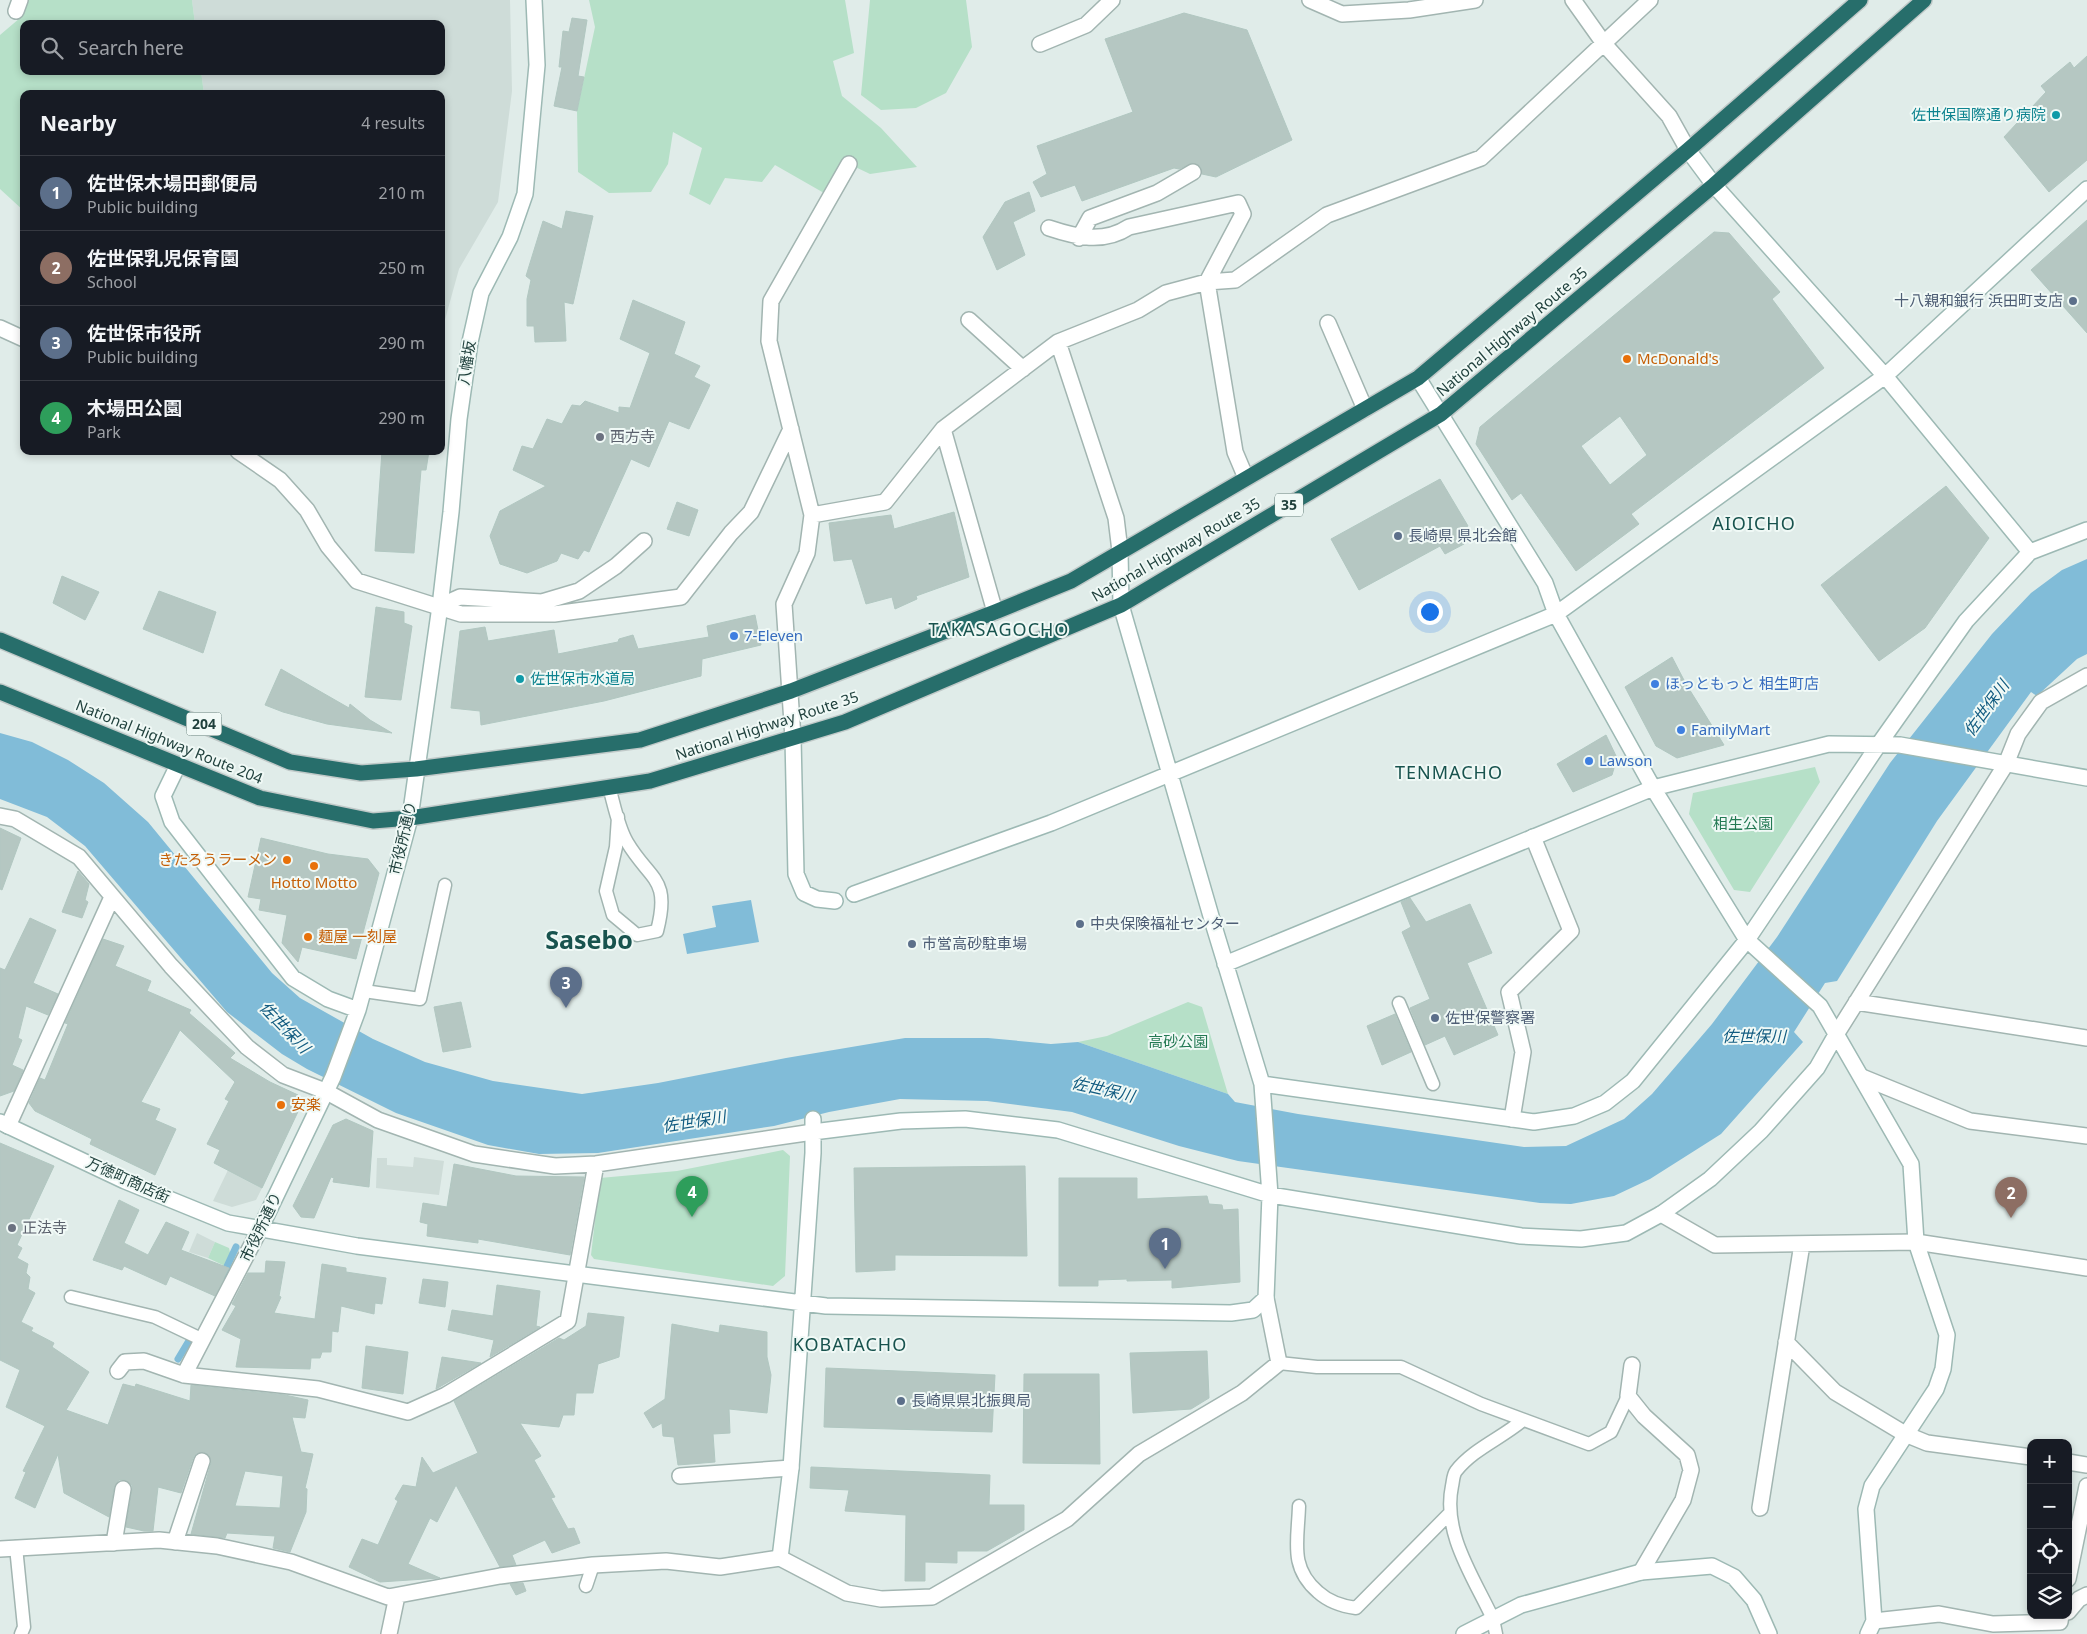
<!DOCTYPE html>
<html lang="en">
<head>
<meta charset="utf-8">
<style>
	body { margin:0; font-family:"Noto Sans","Noto Sans JP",sans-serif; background:#242831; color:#f1f3f6 }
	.controls { position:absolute; right:15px; bottom:15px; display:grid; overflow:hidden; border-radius:10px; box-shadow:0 2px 8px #0003 }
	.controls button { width:45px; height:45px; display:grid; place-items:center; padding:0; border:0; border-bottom:1px solid #363941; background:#171b24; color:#f1f3f6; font:25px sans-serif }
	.you { position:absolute; left:1429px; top:611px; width:18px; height:18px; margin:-12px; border:4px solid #fff; border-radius:50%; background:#1a73e8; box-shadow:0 0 0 8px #1a73e833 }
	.badge { display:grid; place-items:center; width:32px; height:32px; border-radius:50%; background:#2563eb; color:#fff; font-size:16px; font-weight:700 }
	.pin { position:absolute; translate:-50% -41px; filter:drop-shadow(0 1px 2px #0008) }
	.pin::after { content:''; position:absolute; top:26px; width:18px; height:15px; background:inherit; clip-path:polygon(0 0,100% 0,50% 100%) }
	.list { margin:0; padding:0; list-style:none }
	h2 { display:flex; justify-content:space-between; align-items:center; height:65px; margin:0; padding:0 20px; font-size:21px }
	h2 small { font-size:16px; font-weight:400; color:#9ea1a6 }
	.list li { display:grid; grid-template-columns:32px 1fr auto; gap:15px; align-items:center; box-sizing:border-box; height:75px; padding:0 20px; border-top:1px solid #363941 }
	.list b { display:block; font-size:19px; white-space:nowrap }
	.list p { margin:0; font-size:16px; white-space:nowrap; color:#9ea1a6 }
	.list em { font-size:16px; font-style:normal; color:#9ea1a6 }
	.icon { flex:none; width:28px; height:28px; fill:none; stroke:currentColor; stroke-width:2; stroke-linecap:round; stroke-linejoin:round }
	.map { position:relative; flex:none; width:2087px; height:1634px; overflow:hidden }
	.search { position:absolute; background:#171b24; box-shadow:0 2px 8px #0003; left:20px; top:20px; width:425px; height:55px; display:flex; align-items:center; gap:12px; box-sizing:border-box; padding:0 18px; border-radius:10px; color:#9ea1a6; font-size:19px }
	.panel { position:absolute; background:#171b24; box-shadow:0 2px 8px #0003; left:20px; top:90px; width:425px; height:365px; border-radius:10px }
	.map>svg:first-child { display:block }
	.built { fill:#cedcd8 }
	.green { fill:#b6e0c8 }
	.water { fill:#81bcd8 }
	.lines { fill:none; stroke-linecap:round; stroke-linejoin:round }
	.stream { stroke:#81bcd8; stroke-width:7 }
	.building { fill:#b5c7c2; stroke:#b1c7c1; fill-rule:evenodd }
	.lane-casing { stroke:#a2b5b1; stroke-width:15 }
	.street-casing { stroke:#a2b5b1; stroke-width:18 }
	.secondary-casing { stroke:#9db9b4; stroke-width:18 }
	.highway-casing { stroke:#c0c9c8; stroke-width:18 }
	.lane { stroke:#fff; stroke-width:12 }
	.street { stroke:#fff; stroke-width:15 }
	.secondary { stroke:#fff; stroke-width:15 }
	.highway { stroke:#276e6b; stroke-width:15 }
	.culture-dot { fill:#0f9aa8; stroke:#f0f9f6; stroke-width:2 }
	.service-dot { fill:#5c6f8a; stroke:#f0f9f6; stroke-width:2 }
	.food-dot { fill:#e8710a; stroke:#f0f9f6; stroke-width:2 }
	.worship-dot { fill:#6b7280; stroke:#f0f9f6; stroke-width:2 }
	.shop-dot { fill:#3f7fe0; stroke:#f0f9f6; stroke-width:2 }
	.labels { text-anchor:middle; stroke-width:4; stroke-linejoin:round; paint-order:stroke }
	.shield { fill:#f0f9f6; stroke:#5d7773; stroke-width:1 }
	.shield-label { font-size:14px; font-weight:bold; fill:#1e3f3b }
	.culture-label { font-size:15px; fill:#0d838f; stroke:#f0f9f6; text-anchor:end }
	.service-label { font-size:15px; fill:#4e5e75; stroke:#f0f9f6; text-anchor:start }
	.street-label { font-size:15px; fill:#1e3f3b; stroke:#f0f9f6 }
	.food-label { font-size:15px; fill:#c56008; stroke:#f0f9f6; text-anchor:start }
	.worship-label { font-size:15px; fill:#5b616d; stroke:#f0f9f6; text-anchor:start }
	.shop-label { font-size:15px; fill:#366cbe; stroke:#f0f9f6; text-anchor:start }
	.park-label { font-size:15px; fill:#247a54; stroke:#f0f9f6 }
	.water-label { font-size:16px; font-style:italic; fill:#125c81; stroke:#f0f9f6 }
	.quarter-label { font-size:18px; letter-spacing:1px; fill:#18534e; stroke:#f0f9f6 }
	.town-label { font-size:25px; font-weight:bold; fill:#18534e; stroke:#f0f9f6 }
</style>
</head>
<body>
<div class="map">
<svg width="2087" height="1634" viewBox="0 0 2087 1634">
	<rect width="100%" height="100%" fill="#e0ece9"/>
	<path class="built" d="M192 0H510L512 91 498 202 459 269 443 327H441V94H204L201 71H441V24H195Z
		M414 1157 444 1161 439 1195 376 1188 377 1158H387V1165L413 1167Z
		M228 1170 262 1188 256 1200 232 1207 213 1201Z
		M197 1233 215 1242 208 1258 189 1252Z"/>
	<path class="green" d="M26 0H192L195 24H24V71H201L204 94H24V211L0 189V35L20 18Z
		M589 0H845L854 53 833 61 842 96 881 128 917 167 870 174 849 164 831 197 775 165 762 182 725 178 710 205 689 194 702 148 673 132 668 164 651 192 609 193 578 172 577 111 595 27Z
		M870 0H966L972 47 946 93 916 108 881 110 861 95Z
		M1815 767 1820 782 1750 892 1734 890 1689 814 1693 793Z
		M1188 1002 1202 1007 1228 1094 1078 1042 1107 1036Z
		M783 1150 790 1156 785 1276 773 1286 594 1259 591 1255 600 1178 677 1171Z
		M215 1242 229 1248 231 1257 227 1267 208 1258Z"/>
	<path class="water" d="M2087 559V654L2077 659 2037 696 2031 692 1937 821 1837 981 1825 983 1794 1032 1803 1042 1721 1134 1650 1179 1614 1196 1571 1204 1540 1203 1238 1161 1179 1146 1072 1112 987 1101 900 1099 829 1112 774 1126 598 1153 539 1154 488 1145 396 1113 307 1069 282 1054 227 1012 85 846 47 817 0 799V733L32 742 68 760 104 783 148 822 272 973 300 998 373 1039 425 1062 493 1081 582 1094 658 1083 786 1058 905 1038H988L1051 1044 1078 1042 1228 1094 1235 1102 1298 1114 1524 1147 1566 1146 1624 1119 1652 1094 1712 1024 1777 937 1890 763 1992 634 2031 593 2062 570Z
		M751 900 759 942 687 954 683 934 716 927 712 906Z"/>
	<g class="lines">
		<path class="stream" d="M223 1275 236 1247
			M178 1359 190 1339"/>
	</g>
	<path class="building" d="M1184 13 1247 30 1292 140 1216 177 1202 174 1201 167 1192 163 1179 169 1174 168 1082 201 1075 185 1041 197 1033 182 1047 174 1037 146 1133 112 1105 39Z
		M572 18 587 20 578 76 584 77 577 111 554 106 562 67H559L563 31 569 32Z
		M2087 56V160L2049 192 2004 137 2046 92 2041 86 2070 62 2074 68Z
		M1029 192 1035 211 1013 222 1025 255 997 270 983 237 1005 202Z
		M566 211 593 216 573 304 564 302 566 341 535 342 534 326H527V299L531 280 526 276 543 221 562 229Z
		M2087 220V333L2031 270Z
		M1714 232 1729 233 1780 292 1772 299 1824 368 1631 514 1639 524 1576 571 1521 493 1512 500 1476 444 1480 427ZM1620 416 1647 455 1610 485 1581 446Z
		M633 300 685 322 674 354 700 366 694 377 710 385 689 429 669 421 649 467 631 459 589 552 584 550 578 559 561 553 557 561 527 573 500 564 490 536 500 511 546 486 513 470 522 446 533 449 547 419 562 424 572 405 580 406 585 401 619 413V407L630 408 650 353 620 339Z
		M382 451H429L426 470H421L414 553 375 551Z
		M1440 479 1468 526 1458 532 1464 544 1445 554 1440 546 1359 590 1331 539Z
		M1946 486 1989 538 1925 628 1879 661 1821 585Z
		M677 502 698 510 689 536 667 529Z
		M954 512 969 577 916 596 917 599 895 609 892 597 866 604 852 559 834 561 829 523 891 515 894 529Z
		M62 576 99 592 85 620 53 603Z
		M159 591 216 612 203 653 143 629Z
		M376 607 404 612V623L412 626 401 700 365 697Z
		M755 615 761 645 702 659 701 676 604 701 481 725 480 711 451 708 460 631 485 627 488 641 554 630 558 654 618 642 619 639 633 635 638 649 709 637 707 626Z
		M1672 657 1686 684 1724 745 1677 758 1656 746 1625 687Z
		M281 669 349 708 350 704 370 720 392 733 327 724 283 712 265 705Z
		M1606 735 1617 758 1612 775 1573 792 1557 764Z
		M0 828 21 838 2 890 0 889Z
		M261 838 328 854 368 859 379 873 356 959 302 947 298 962 282 943 287 915 259 910 261 899 248 897Z
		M78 871 89 884 85 900 88 902 82 918 62 912Z
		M1410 898 1426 922 1470 904 1492 953 1467 963 1498 1035 1454 1055 1445 1036 1425 1045 1410 1008 1430 999 1402 932 1411 927 1401 902Z
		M30 918 56 930 33 983 58 994 48 1015 26 1006 18 1038 22 1040 12 1065 23 1070 14 1091 0 1096V968L5 970Z
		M103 939 124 946 115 966 151 981 147 991 191 1010 189 1013 235 1053 230 1058 270 1082 298 1095 303 1101 262 1188 214 1163 220 1150 207 1144 229 1101 225 1099 235 1082 180 1030 141 1102 160 1109 155 1120 176 1129 155 1175 90 1144 92 1139 35 1111 29 1103 40 1078 45 1080 68 1024 65 1023Z
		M461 1002 471 1047 443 1052 434 1007Z
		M1395 1014 1411 1052 1382 1065 1367 1026Z
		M346 1119 373 1131 369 1187 333 1182 334 1178 331 1177 314 1218 301 1217 293 1206 333 1125Z
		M0 1143 54 1166 17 1245 22 1248 17 1258 28 1264 26 1273 30 1277 28 1289 35 1293 21 1322 33 1328 31 1331 54 1343 52 1347 89 1372 66 1410 108 1425 123 1384 135 1387 136 1384 190 1401 191 1385 285 1395 308 1400 305 1418 292 1417 301 1452 313 1454 305 1488 307 1489 306 1512 290 1552 273 1548 275 1536 227 1533 225 1538 191 1534 211 1463 209 1455 204 1452 196 1454 193 1458 181 1493 158 1487 153 1531H144L126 1527 132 1490V1485L125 1480H119L114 1487 109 1517 64 1493 58 1454 35 1508 15 1498 26 1472 23 1471 45 1426 6 1407 20 1370 0 1360ZM245 1471 283 1476 280 1508 235 1506Z
		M454 1164 516 1176 584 1177 570 1255 478 1239V1243L427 1236 428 1224 420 1222 423 1203 447 1207Z
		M1025 1166 1027 1256 895 1255V1270L856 1272 854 1168Z
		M1059 1178H1137V1199L1207 1196 1209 1204 1222 1205 1223 1210 1238 1209 1240 1282 1172 1288V1280L1127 1281V1279L1098 1280V1286H1059Z
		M119 1200 139 1210 124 1243 148 1255 166 1222 189 1232 181 1250 229 1268 215 1296 170 1276 166 1285 124 1266 122 1270 93 1260Z
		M266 1261 285 1262 279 1296 281 1297 274 1313 315 1319 322 1264 346 1268V1272L386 1278 382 1304 375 1303 374 1314 341 1306 338 1332 332 1331 331 1352H322L320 1358H311L310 1369 236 1367 241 1339 222 1330 236 1306 232 1304 248 1273H265Z
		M423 1279 448 1282 445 1307 419 1303Z
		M497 1285 540 1291 536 1326 540 1327 490 1357 494 1340 448 1330 452 1310 493 1316Z
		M588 1313 624 1317 619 1357 598 1364 593 1393H576L574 1415H563L559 1427 520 1423 541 1456 534 1460 555 1497 551 1498 568 1529 574 1528 580 1543 552 1553 545 1540 512 1555 516 1565 500 1567 456 1485 437 1522 430 1518 408 1564 440 1578 380 1582 349 1567 362 1539 378 1545 398 1501 395 1499 403 1485 416 1487 422 1457 433 1473 478 1453 454 1401 559 1338 564 1340 586 1326Z
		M672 1324 719 1333 720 1325 767 1332V1357L771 1375 767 1413 729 1409 730 1433 713 1434 715 1462 678 1465 674 1437 663 1436 662 1423 653 1428 644 1413 665 1399Z
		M366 1346 408 1352 403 1394 362 1388Z
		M1207 1351 1209 1398 1191 1409 1133 1413 1130 1353Z
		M442 1357 481 1363 436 1389Z
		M826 1368 995 1375 992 1432 824 1427Z
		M1024 1374H1099L1100 1464 1023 1463Z
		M811 1467 990 1475 989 1505H1024V1530L987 1551H957V1563L925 1562V1581H905L906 1515 845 1511 849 1490 810 1488Z
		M523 1583 526 1591 516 1595 510 1584Z"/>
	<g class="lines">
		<g class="lane-casing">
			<path id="lane" d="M609 787C614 804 618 827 627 842 650 881 671 877 657 931L637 935 613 915 606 891 616 847 618 817
				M364 991 420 999 445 885
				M1399 1003 1433 1084
				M71 1297 155 1317 201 1339
				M1279 1363 1317 1367H1401L1481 1404 1589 1444 1611 1432 1628 1396
				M1299 1506C1298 1541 1289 1567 1318 1592 1329 1602 1341 1606 1356 1608L1450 1513
				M16 1547 24 1627 21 1634
				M586 1586 593 1565
				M1496 1634 1493 1619C1474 1578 1442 1533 1452 1486 1453 1482 1453 1475 1456 1471 1473 1449 1502 1438 1523 1420"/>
		</g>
		<g class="street-casing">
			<path id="street" d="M1310 0 1342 14 1409 10 1475 0
				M1573 0 1605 45 1669 116 1688 150
				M16 11 20 0
				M1040 44 1086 25 1112 0
				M1049 228C1076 237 1103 244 1129 227L1238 203 1243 214 1207 282 1235 452 1246 478
				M1079 238 1090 218 1157 193 1193 172
				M969 320 1023 369
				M1328 323 1365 409
				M0 328 24 339
				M1058 342 1116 518 1120 551
				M943 429 995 612
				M238 451 280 480 307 510 328 546 357 581 461 614H554L681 597 731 533 751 512 791 429
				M812 515 769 341 771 301 849 164
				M440 606 460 597 542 602 579 591 616 566 644 541
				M793 738 784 604 807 553 812 515 885 502 943 429 1058 342 1138 310 1166 293 1207 282 1235 280 1327 215 1481 158 1650 0
				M0 816 15 819 79 857 171 966 247 1047 283 1075 325 1091 378 1120 474 1154 555 1166 596 1164 813 1132
				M1856 1002 2087 1038
				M1837 1033 2006 764 2018 734 2041 702 2087 676
				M1862 1077 1970 1121 2087 1136
				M1512 1119 1523 1052 1509 992 1571 931 1533 837
				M8 1126 112 897
				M1661 1214 1715 1245 1916 1242 2087 1268
				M1786 1342 1835 1392 1905 1434 1927 1443 2031 1457
				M1632 1365 1628 1396 1644 1416 1687 1455 1691 1470 1683 1500 1641 1572
				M118 1371 125 1362 144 1361 184 1375 318 1389 408 1412 446 1395 568 1321 596 1164
				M184 1375 260 1229
				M2068 1462 2087 1465
				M680 1476 791 1468
				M1760 1508 1802 1244
				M175 1542 202 1461
				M114 1543 123 1489
				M0 1549 159 1540 217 1546 291 1562 388 1597 500 1576 593 1565 666 1561 720 1567 780 1558 847 1593 881 1599 932 1597 1067 1519 1139 1454 1242 1393 1279 1363 1266 1298
				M2068 1579 2087 1486
				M2068 1612 2079 1599 2087 1595
				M1874 1621 1939 1614 1993 1624 2060 1622 2061 1615
				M389 1634 397 1596"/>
		</g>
		<g class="secondary-casing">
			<path id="secondary" d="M1688 150 1714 185 1885 376 2030 552
				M1418 378 1545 583 1556 614 1653 788 1747 940 1820 1006 1911 1164 1916 1242 1947 1335 1943 1369 1936 1389 1872 1486 1866 1509 1874 1621 1868 1634
				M793 738 796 874 804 893 817 899 835 901
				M178 765 163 796 172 822 293 978 328 999 358 1010
				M854 894 1051 823 1556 614 1885 376 2087 189
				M1225 964 1653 788 1829 744 1900 745 2087 778
				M1262 1084 1534 1122 1574 1116 1605 1103 1633 1081 1747 940 1879 744 1966 621 2030 552 2087 530
				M0 1122 125 1181 228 1223 357 1246 826 1306 1231 1313 1253 1310 1266 1298 1270 1195 1262 1084 1213 923 1121 605 1120 551
				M813 1132 901 1121 965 1119 1058 1130 1270 1195 1521 1236 1581 1239 1626 1233 1661 1214 1710 1179 1761 1131 1817 1068 1837 1033
				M260 1229 333 1077 358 1010 410 818 440 606 451 512 459 419 470 342 481 293 510 237 525 194 537 65 534 0
				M780 1558 791 1468 813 1153V1119
				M1464 1634 1521 1605 1641 1572 1712 1566 1734 1577 1754 1600 1769 1634"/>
		</g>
		<g class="highway-casing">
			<path id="highway" d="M0 640 290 762 361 773 416 769 640 740 791 691 995 612 1071 581 1418 378 1688 150 1860 0
				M0 692 260 798 373 821 410 818 650 781 845 722 1121 605 1441 414 1714 185 1924 0"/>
		</g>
		<use href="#lane" class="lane"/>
		<use href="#street" class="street"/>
		<use href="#secondary" class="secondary"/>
		<use href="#highway" class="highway"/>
	</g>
	<g class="culture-dot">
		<circle cx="2056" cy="115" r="5"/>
		<circle cx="520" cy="679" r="5"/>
	</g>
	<g class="service-dot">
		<circle cx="2073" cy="301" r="5"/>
		<circle cx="1398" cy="536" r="5"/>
		<circle cx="1080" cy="924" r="5"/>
		<circle cx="912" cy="944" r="5"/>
		<circle cx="1435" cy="1018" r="5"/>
		<circle cx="901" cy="1401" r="5"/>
	</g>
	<g class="food-dot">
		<circle cx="1627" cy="359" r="5"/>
		<circle cx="287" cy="860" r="5"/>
		<circle cx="314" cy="866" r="5"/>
		<circle cx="308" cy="937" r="5"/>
		<circle cx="281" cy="1105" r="5"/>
	</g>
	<g class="worship-dot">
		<circle cx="600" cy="437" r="5"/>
		<circle cx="12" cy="1228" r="5"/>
	</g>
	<g class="shop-dot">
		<circle cx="734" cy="636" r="5"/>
		<circle cx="1655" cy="684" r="5"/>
		<circle cx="1681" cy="730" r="5"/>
		<circle cx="1589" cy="761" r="5"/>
	</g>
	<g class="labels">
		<g class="shield">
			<rect x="1275" y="493.5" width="28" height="23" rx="4"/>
			<rect x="186.5" y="712.5" width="35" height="23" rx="4"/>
		</g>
		<g class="shield-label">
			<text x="1289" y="510">35</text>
			<text x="204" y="729">204</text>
		</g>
		<g class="culture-label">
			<text x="2046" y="120">佐世保国際通り病院</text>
			<text x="530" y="684" text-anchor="start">佐世保市水道局</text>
		</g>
		<g class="service-label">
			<text x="2063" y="306" text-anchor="end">十八親和銀行 浜田町支店</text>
			<text x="1408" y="541">長崎県 県北会館</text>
			<text x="1090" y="929">中央保険福祉センター</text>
			<text x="922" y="949">市営高砂駐車場</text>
			<text x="1445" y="1023">佐世保警察署</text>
			<text x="911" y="1406">長崎県県北振興局</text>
		</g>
		<g class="street-label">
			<text transform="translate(1512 332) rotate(-40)" y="5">National Highway Route 35</text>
			<text transform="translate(467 363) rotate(-81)" y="5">八幡坂</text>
			<text transform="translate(1176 550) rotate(-30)" y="5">National Highway Route 35</text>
			<text transform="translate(767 726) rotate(-18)" y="5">National Highway Route 35</text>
			<text transform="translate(169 742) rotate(22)" y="5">National Highway Route 204</text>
			<text transform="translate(403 838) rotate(-77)" y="5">市役所通り</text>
			<text transform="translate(128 1180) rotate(24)" y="5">万徳町商店街</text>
			<text transform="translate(261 1227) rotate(-64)" y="5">市役所通り</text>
		</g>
		<g class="food-label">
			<text x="1637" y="364">McDonald's</text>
			<text x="277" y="865" text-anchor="end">きたろうラーメン</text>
			<text x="314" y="888" text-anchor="middle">Hotto Motto</text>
			<text x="318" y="942">麺屋 一刻屋</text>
			<text x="291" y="1110">安楽</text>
		</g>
		<g class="worship-label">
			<text x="610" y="442">西方寺</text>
			<text x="22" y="1233">正法寺</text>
		</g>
		<g class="shop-label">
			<text x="744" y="641">7-Eleven</text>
			<text x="1665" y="689">ほっともっと 相生町店</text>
			<text x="1691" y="735">FamilyMart</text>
			<text x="1599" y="766">Lawson</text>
		</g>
		<g class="park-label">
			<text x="1743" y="829">相生公園</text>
			<text x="1178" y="1047">高砂公園</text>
		</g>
		<g class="water-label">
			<text transform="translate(1986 708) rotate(-54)" y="6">佐世保川</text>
			<text transform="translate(285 1027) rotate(46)" y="6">佐世保川</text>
			<text x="1754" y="1042">佐世保川</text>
			<text transform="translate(1103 1089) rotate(13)" y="6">佐世保川</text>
			<text transform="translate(694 1121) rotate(-9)" y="6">佐世保川</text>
		</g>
		<g class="quarter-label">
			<text x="1754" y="530">AIOICHO</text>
			<text x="999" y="636">TAKASAGOCHO</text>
			<text x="1449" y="779">TENMACHO</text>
			<text x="850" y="1351">KOBATACHO</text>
		</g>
		<g class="town-label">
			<text x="589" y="949">Sasebo</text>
		</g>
	</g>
</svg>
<div class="controls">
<button>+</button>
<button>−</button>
<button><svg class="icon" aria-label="locate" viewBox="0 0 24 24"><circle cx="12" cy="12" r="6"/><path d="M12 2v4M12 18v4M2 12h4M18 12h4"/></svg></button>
<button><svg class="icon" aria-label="layers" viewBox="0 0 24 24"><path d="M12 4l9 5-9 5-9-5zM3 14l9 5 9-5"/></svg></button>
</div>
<div class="you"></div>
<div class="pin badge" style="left:1165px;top:1269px;background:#5c6f8a">1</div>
<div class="pin badge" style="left:2011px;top:1218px;background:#8d6e63">2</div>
<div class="pin badge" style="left:566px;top:1008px;background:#5c6f8a">3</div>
<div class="pin badge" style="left:692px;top:1217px;background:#2e9e5b">4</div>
<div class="search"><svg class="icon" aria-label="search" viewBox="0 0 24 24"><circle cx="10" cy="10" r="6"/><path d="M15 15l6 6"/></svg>Search here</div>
<section class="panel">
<h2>Nearby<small>4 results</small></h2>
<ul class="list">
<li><span class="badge" style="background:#5c6f8a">1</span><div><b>佐世保木場田郵便局</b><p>Public building</p></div><em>210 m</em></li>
<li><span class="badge" style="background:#8d6e63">2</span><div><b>佐世保乳児保育園</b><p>School</p></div><em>250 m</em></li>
<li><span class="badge" style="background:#5c6f8a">3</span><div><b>佐世保市役所</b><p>Public building</p></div><em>290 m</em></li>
<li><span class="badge" style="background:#2e9e5b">4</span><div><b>木場田公園</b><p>Park</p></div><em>290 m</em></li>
</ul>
</section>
</div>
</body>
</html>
